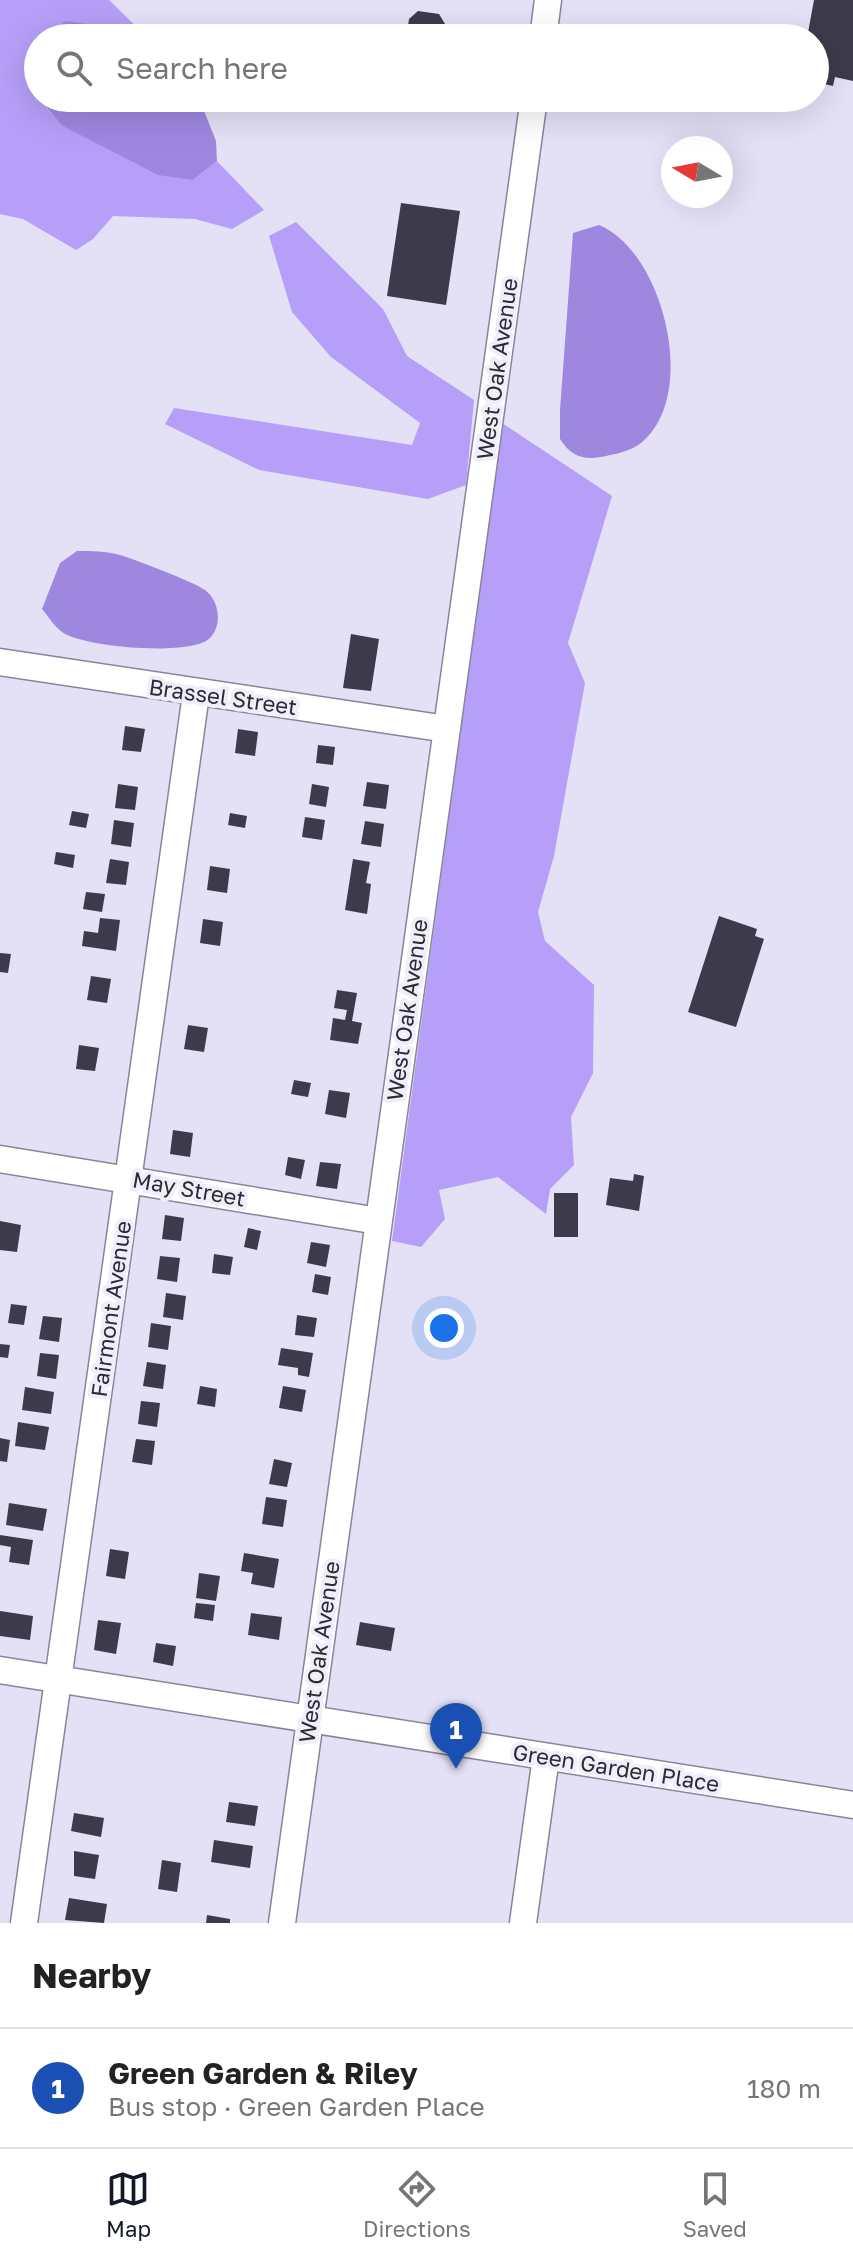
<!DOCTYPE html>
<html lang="en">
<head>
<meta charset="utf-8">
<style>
	body { margin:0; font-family:"Golos Text",sans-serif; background:#f6f6f6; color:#222 }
	.compass { position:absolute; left:661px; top:136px; width:72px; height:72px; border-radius:50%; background:#fff; box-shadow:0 8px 32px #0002; rotate:280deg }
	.you { position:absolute; left:444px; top:1328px; width:28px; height:28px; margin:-20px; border:6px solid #fff; border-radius:50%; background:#1a73e8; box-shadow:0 0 0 12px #1a73e833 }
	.badge { display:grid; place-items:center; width:52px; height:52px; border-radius:50%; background:#111827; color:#fff; font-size:26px; font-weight:700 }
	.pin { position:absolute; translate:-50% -66px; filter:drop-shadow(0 2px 4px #0008) }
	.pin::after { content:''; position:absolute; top:42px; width:28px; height:24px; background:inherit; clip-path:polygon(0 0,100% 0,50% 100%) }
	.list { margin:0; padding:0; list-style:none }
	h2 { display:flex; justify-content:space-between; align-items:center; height:104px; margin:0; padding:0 32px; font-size:34px }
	h2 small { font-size:26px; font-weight:400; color:#767676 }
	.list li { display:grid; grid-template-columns:52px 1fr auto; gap:24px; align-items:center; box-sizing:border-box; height:120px; padding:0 32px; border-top:2px solid #e0e0e0 }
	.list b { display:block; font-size:30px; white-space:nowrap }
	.list p { margin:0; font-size:26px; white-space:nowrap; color:#767676 }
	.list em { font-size:26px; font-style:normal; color:#767676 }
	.icon { flex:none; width:44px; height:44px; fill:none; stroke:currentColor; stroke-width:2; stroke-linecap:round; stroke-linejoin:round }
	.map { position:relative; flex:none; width:853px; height:1923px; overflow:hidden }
	.search { position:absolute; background:#fff; box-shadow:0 8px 32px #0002; left:24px; right:24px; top:24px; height:88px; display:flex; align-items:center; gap:20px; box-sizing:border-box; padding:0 28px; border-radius:44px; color:#767676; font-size:30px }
	.sheet { height:224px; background:#fff }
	nav { display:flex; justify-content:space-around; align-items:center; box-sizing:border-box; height:112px; border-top:2px solid #e0e0e0; background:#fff; font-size:22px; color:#767676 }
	nav a { display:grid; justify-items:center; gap:4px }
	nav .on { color:#111827 }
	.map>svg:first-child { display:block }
	.forest { fill:#b59ff8 }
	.water { fill:#9e88df }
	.building { fill:#3d3a4c }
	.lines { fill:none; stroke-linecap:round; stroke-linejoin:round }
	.minor-casing { stroke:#898599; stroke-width:29 }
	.minor { stroke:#fff; stroke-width:26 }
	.labels { text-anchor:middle; stroke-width:8; stroke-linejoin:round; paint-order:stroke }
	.street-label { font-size:22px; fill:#2c2b33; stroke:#f1eefc }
</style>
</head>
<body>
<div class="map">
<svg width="853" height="1923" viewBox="0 0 853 1923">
	<rect width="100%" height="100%" fill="#e4e0f6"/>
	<path class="forest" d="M0 0H109L148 38H100L88 24 38 38 35 93 38 98 61 125 193 180 217 161 264 210 232 229 195 219 113 216 93 239 76 250 23 219 0 214Z
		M296 222 383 309 407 356 474 400 466 485 428 499 259 470 165 424 174 408 412 445 420 423 331 357 292 312 269 236Z
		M502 423 612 496 568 643 585 683 554 856 538 912 545 941 594 985 593 1073 571 1117 574 1165 550 1189 546 1214 498 1177 439 1190 445 1219 421 1247 392 1241Z"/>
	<path class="water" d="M65 21 88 24 100 38H46Z
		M39 98H199L216 141 217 161 193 180 158 175 61 125Z
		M599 225C663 251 700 395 641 443 630 452 614 454 601 457 582 460 571 456 560 439V410L573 233Z
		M77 551C91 551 106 551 120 555 136 560 192 581 205 590 219 600 223 625 210 638 192 657 82 647 62 632 54 626 48 616 42 609L60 563Z"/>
	<path class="building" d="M814 0H853V81L835 77 833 86 815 82V38H807Z
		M418 11 439 14 445 24 444 38H406L409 19Z
		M400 98H434L418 107Z
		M401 203 460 211 446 305 387 296Z
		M351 634 379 639 371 691 343 688Z
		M125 726 145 729 141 752 122 750Z
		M238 729 258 732 255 756 235 753Z
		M318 745 335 747 333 765 316 763Z
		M367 782 389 785 386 809 363 806Z
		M118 784 138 787 135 810 115 808Z
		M312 784 329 787 326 807 309 804Z
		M72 811 89 814 86 828 69 825Z
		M230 813 247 816 245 828 228 825Z
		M305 817 325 820 322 840 302 837Z
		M114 820 134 823 131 847 111 844Z
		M365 821 384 824 381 847 361 844Z
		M56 852 75 855 73 868 54 864Z
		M110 859 129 862 126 885 106 883Z
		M353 859 370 862 366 883 371 884 367 914 345 910Z
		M210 866 230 869 227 893 207 890Z
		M86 892 105 894 102 912 83 909Z
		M719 916 757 929 755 936 764 939 736 1027 688 1012Z
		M100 918 120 920 116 951 82 946 84 931 98 933Z
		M203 919 223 922 220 946 200 943Z
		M0 953 11 954 8 973 0 972Z
		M91 976 111 979 107 1003 87 1000Z
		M337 990 357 993 352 1021 362 1023 358 1044 330 1040 333 1018 345 1020 347 1010 334 1008Z
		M188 1025 208 1028 204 1052 184 1049Z
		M79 1045 99 1048 95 1071 76 1069Z
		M294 1080 311 1083 308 1097 291 1094Z
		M329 1090 350 1093 346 1118 325 1114Z
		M173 1130 193 1133 190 1157 170 1154Z
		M288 1157 305 1160 301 1179 285 1175Z
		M320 1162 341 1164 337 1189 316 1186Z
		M634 1174 644 1176 639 1211 606 1205 610 1178 633 1181Z
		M554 1193H578V1237H554Z
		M165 1215 184 1218 181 1241 162 1239Z
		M0 1221 21 1225 17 1252 0 1250Z
		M248 1228 261 1231 257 1250 244 1247Z
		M311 1242 330 1245 326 1267 307 1263Z
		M214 1254 233 1257 230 1275 212 1273Z
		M160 1256 180 1258 177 1282 157 1279Z
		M315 1274 331 1277 328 1295 312 1292Z
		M166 1293 186 1296 183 1320 163 1317Z
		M11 1304 27 1306 24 1325 8 1323Z
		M297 1315 317 1318 314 1337 295 1335Z
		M43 1316 62 1318 59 1342 39 1339Z
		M151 1323 171 1326 168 1350 148 1347Z
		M0 1344 10 1345 8 1358 0 1357Z
		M281 1348 313 1353 309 1377 298 1375V1368L278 1365Z
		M40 1353 59 1355 56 1379 37 1376Z
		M147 1362 166 1365 163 1389 143 1386Z
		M200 1386 217 1389 215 1407 197 1404Z
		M283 1386 306 1390 302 1412 279 1408Z
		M25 1387 54 1392 51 1414 22 1410Z
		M141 1401 160 1403 157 1427 138 1424Z
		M18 1422 49 1427 45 1450 15 1446Z
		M0 1438 10 1440 7 1462 0 1461Z
		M136 1439 155 1441 152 1465 132 1462Z
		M274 1459 292 1463 287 1487 269 1484Z
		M266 1497 287 1500 283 1527 262 1524Z
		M9 1503 47 1509 43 1531 6 1525Z
		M0 1535 33 1540 29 1565 9 1562 11 1547 0 1545Z
		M110 1549 129 1552 125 1579 106 1576Z
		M244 1553 279 1559 274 1588 251 1584 253 1573 241 1571Z
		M199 1573 220 1576 216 1601 196 1598Z
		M196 1603 215 1605 213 1621 194 1618Z
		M0 1611 33 1616 30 1640 0 1636Z
		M251 1613 282 1617 279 1640 248 1635Z
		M98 1620 121 1623 116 1654 94 1650Z
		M360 1622 395 1628 391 1651 356 1645Z
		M156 1643 176 1646 173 1666 153 1662Z
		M229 1802 258 1806 255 1826 226 1822Z
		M74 1813 104 1818 101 1837 71 1831Z
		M214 1840 253 1846 250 1868 211 1862Z
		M74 1851 99 1855 95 1879 74 1876Z
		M162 1860 181 1863 177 1892 158 1889Z
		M69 1898 107 1904 104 1923 65 1920Z
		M207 1915 230 1919V1923H206Z"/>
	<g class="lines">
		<g class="minor-casing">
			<path id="minor" d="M543 38 548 0
				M0 662 447 729
				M0 1159 378 1221
				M0 1670 853 1805
				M24 1923 196 694
				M282 1923 534 98
				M523 1923 546 1757"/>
		</g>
		<use href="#minor" class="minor"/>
	</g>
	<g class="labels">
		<g class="street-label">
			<text transform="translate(497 369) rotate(-82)" y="8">West Oak Avenue</text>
			<text transform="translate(223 697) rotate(8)" y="8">Brassel Street</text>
			<text transform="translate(407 1010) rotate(-82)" y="8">West Oak Avenue</text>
			<text transform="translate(189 1189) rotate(10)" y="8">May Street</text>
			<text transform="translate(111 1309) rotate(-82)" y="8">Fairmont Avenue</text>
			<text transform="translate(319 1652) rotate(-82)" y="8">West Oak Avenue</text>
			<text transform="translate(616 1768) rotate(9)" y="8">Green Garden Place</text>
		</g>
	</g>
</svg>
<svg class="compass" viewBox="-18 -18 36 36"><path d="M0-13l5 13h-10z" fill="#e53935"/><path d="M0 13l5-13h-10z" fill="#767676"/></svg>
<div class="you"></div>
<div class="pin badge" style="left:456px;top:1769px;background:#1a4fb4">1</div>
<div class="search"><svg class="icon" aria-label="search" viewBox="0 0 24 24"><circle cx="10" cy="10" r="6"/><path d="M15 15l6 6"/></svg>Search here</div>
</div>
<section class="sheet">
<h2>Nearby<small></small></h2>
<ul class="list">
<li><span class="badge" style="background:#1a4fb4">1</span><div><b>Green Garden &amp; Riley</b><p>Bus stop · Green Garden Place</p></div><em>180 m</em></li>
</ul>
</section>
<nav>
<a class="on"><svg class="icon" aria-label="map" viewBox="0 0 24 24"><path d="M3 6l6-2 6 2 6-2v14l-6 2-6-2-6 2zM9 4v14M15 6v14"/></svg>Map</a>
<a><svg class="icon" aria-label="directions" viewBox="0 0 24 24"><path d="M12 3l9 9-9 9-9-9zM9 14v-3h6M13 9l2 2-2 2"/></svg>Directions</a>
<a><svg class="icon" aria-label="saved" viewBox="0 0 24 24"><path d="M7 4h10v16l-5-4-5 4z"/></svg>Saved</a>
</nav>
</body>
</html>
